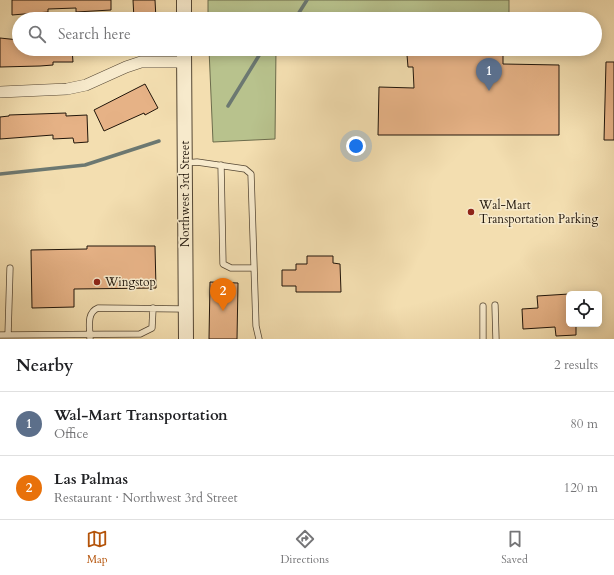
<!DOCTYPE html>
<html lang="en">
<head>
<meta charset="utf-8">
<style>
	body { margin:0; font-family:Cardo,serif; background:#f2f2f2; color:#202124 }
	.controls { position:absolute; right:12px; bottom:12px; display:grid; overflow:hidden; border-radius:6px; box-shadow:0 2px 10px #0003 }
	.controls button { width:36px; height:36px; display:grid; place-items:center; padding:0; border:0; border-bottom:1px solid #e0e0e0; background:#fff; color:#202124; font:20px sans-serif }
	.you { position:absolute; left:356px; top:146px; width:14px; height:14px; margin:-10px; border:3px solid #fff; border-radius:50%; background:#1a73e8; box-shadow:0 0 0 6px #1a73e833 }
	.badge { display:grid; place-items:center; width:26px; height:26px; border-radius:50%; background:#b45309; color:#fff; font-size:13px; font-weight:700 }
	.pin { position:absolute; translate:-50% -33px; filter:drop-shadow(0 1px 2px #0008) }
	.pin::after { content:''; position:absolute; top:21px; width:14px; height:12px; background:inherit; clip-path:polygon(0 0,100% 0,50% 100%) }
	.list { margin:0; padding:0; list-style:none }
	h2 { display:flex; justify-content:space-between; align-items:center; height:52px; margin:0; padding:0 16px; font-size:17px }
	h2 small { font-size:13px; font-weight:400; color:#757577 }
	.list li { display:grid; grid-template-columns:26px 1fr auto; gap:12px; align-items:center; box-sizing:border-box; height:64px; padding:0 16px; border-top:1px solid #e0e0e0 }
	.list b { display:block; font-size:15px; white-space:nowrap }
	.list p { margin:0; font-size:13px; white-space:nowrap; color:#757577 }
	.list em { font-size:13px; font-style:normal; color:#757577 }
	.icon { flex:none; width:22px; height:22px; fill:none; stroke:currentColor; stroke-width:2; stroke-linecap:round; stroke-linejoin:round }
	.map { position:relative; flex:none; width:614px; height:339px; overflow:hidden }
	.search { position:absolute; background:#fff; box-shadow:0 2px 10px #0003; left:12px; right:12px; top:12px; height:44px; display:flex; align-items:center; gap:10px; box-sizing:border-box; padding:0 14px; border-radius:22px; color:#757577; font-size:15px }
	.sheet { height:180px; background:#fff }
	nav { display:flex; justify-content:space-around; align-items:center; box-sizing:border-box; height:56px; border-top:1px solid #e0e0e0; background:#fff; font-size:11px; color:#757577 }
	nav a { display:grid; justify-items:center; gap:2px }
	nav .on { color:#b45309 }
	.map>svg:first-child { display:block }
	.green { fill:#b8c28d; stroke:#6c6c4c }
	.lines { fill:none; stroke-linecap:round; stroke-linejoin:round }
	.stream { stroke:#6c7871; stroke-width:3.5 }
	.building { fill:#e6b286; stroke:#20150a }
	.service-casing { stroke:#554734; stroke-width:7 }
	.minor-casing { stroke:#554734; stroke-width:12 }
	.tertiary-casing { stroke:#554734; stroke-width:16 }
	.service { stroke:#f7eacc; stroke-width:5.5 }
	.minor { stroke:#f7eacc; stroke-width:11 }
	.tertiary { stroke:#f7eacc; stroke-width:14 }
	.poi-dot { fill:#8f2418; stroke:#f7eacc; stroke-width:1.5 }
	.labels { text-anchor:middle; stroke-width:3; stroke-linejoin:round; paint-order:stroke }
	.street-label { font-size:12px; fill:#20150a; stroke:#f7eacc }
	.poi-label { font-size:12px; fill:#20150a; stroke:#f7eacc; text-anchor:start }
</style>
</head>
<body>
<div class="map">
<svg width="614" height="339" viewBox="0 0 614 339">
	<rect width="100%" height="100%" fill="#f3deb0"/>
	<filter id="stains"><feTurbulence type="fractalNoise" baseFrequency=".005" numOctaves="4"/><feColorMatrix values="0 0 0 0 .2 0 0 0 0 .09 0 0 0 0 .02 0 0 0 .5 -.17"/></filter>
	<radialGradient id="worn" r=".72"><stop offset=".6" stop-color="#630" stop-opacity="0"/><stop offset="1" stop-color="#630" stop-opacity=".3"/></radialGradient>
	<path class="green" d="M208 0H509V19H208Z
		M209 49H276L275 139 213 142Z"/>
	<g class="lines">
		<path class="stream" d="M295 19 307 0
			M228 106 263 49
			M0 174 85 165 159 141"/>
	</g>
	<path class="building" d="M12 0H111V10L76 12V8L48 9V12L12 15Z
		M133 0H155L156 19H134Z
		M0 38 19 40V49H72L73 62H53V65L40 66 0 67Z
		M423 49H480V53L503 54V64L559 65V135H378L379 87 414 88 413 67H408L407 55 423 54Z
		M606 62H614V140H604Z
		M145 84 158 108 145 115 144 113 104 131 94 110Z
		M66 113V116L87 115 88 142 74 143 73 138 53 139V135L0 139V117L9 116V115Z
		M87 246H155L156 288 74 289V307L32 308 31 250 87 249Z
		M307 256H333V263L340 264 341 292H296V286H282V270H296V264H307Z
		M210 282 238 283 237 339H209Z
		M569 294V324H576V335L556 336 555 327 523 329 522 309 538 308 537 296Z"/>
	<g class="lines">
		<g class="service-casing">
			<path id="service" d="M185 163 197 162 245 169 251 174 256 326 259 339
				M221 165 223 264 231 268H254
				M495 305 496 339
				M0 335 140 334 152 328 153 308
				M8 335 10 268
				M90 339C90 327 86 313 98 308L186 309
				M483 339V306"/>
		</g>
		<g class="minor-casing">
			<path id="minor" d="M0 92 67 89 86 85 126 67 141 62H184"/>
		</g>
		<g class="tertiary-casing">
			<path id="tertiary" d="M184 0V19
				M184 49 186 339"/>
		</g>
		<use href="#service" class="service"/>
		<use href="#minor" class="minor"/>
		<use href="#tertiary" class="tertiary"/>
	</g>
	<g class="poi-dot">
		<circle cx="471" cy="212" r="4"/>
		<circle cx="97" cy="282" r="4"/>
	</g>
	<g class="labels">
		<g class="street-label">
			<text transform="translate(185 194) rotate(-90)" y="4">Northwest 3rd Street</text>
		</g>
		<g class="poi-label">
			<text x="479" y="209">Wal-Mart<tspan x="479" dy="14">Transportation Parking</tspan></text>
			<text x="105" y="286">Wingstop</text>
		</g>
	</g>
	<rect width="100%" height="100%" filter="url(#stains)"/>
	<rect width="100%" height="100%" fill="url(#worn)"/>
</svg>
<div class="controls">
<button><svg class="icon" aria-label="locate" viewBox="0 0 24 24"><circle cx="12" cy="12" r="6"/><path d="M12 2v4M12 18v4M2 12h4M18 12h4"/></svg></button>
</div>
<div class="you"></div>
<div class="pin badge" style="left:489px;top:91px;background:#5c6f8a">1</div>
<div class="pin badge" style="left:223px;top:311px;background:#e8710a">2</div>
<div class="search"><svg class="icon" aria-label="search" viewBox="0 0 24 24"><circle cx="10" cy="10" r="6"/><path d="M15 15l6 6"/></svg>Search here</div>
</div>
<section class="sheet">
<h2>Nearby<small>2 results</small></h2>
<ul class="list">
<li><span class="badge" style="background:#5c6f8a">1</span><div><b>Wal-Mart Transportation</b><p>Office</p></div><em>80 m</em></li>
<li><span class="badge" style="background:#e8710a">2</span><div><b>Las Palmas</b><p>Restaurant · Northwest 3rd Street</p></div><em>120 m</em></li>
</ul>
</section>
<nav>
<a class="on"><svg class="icon" aria-label="map" viewBox="0 0 24 24"><path d="M3 6l6-2 6 2 6-2v14l-6 2-6-2-6 2zM9 4v14M15 6v14"/></svg>Map</a>
<a><svg class="icon" aria-label="directions" viewBox="0 0 24 24"><path d="M12 3l9 9-9 9-9-9zM9 14v-3h6M13 9l2 2-2 2"/></svg>Directions</a>
<a><svg class="icon" aria-label="saved" viewBox="0 0 24 24"><path d="M7 4h10v16l-5-4-5 4z"/></svg>Saved</a>
</nav>
</body>
</html>
